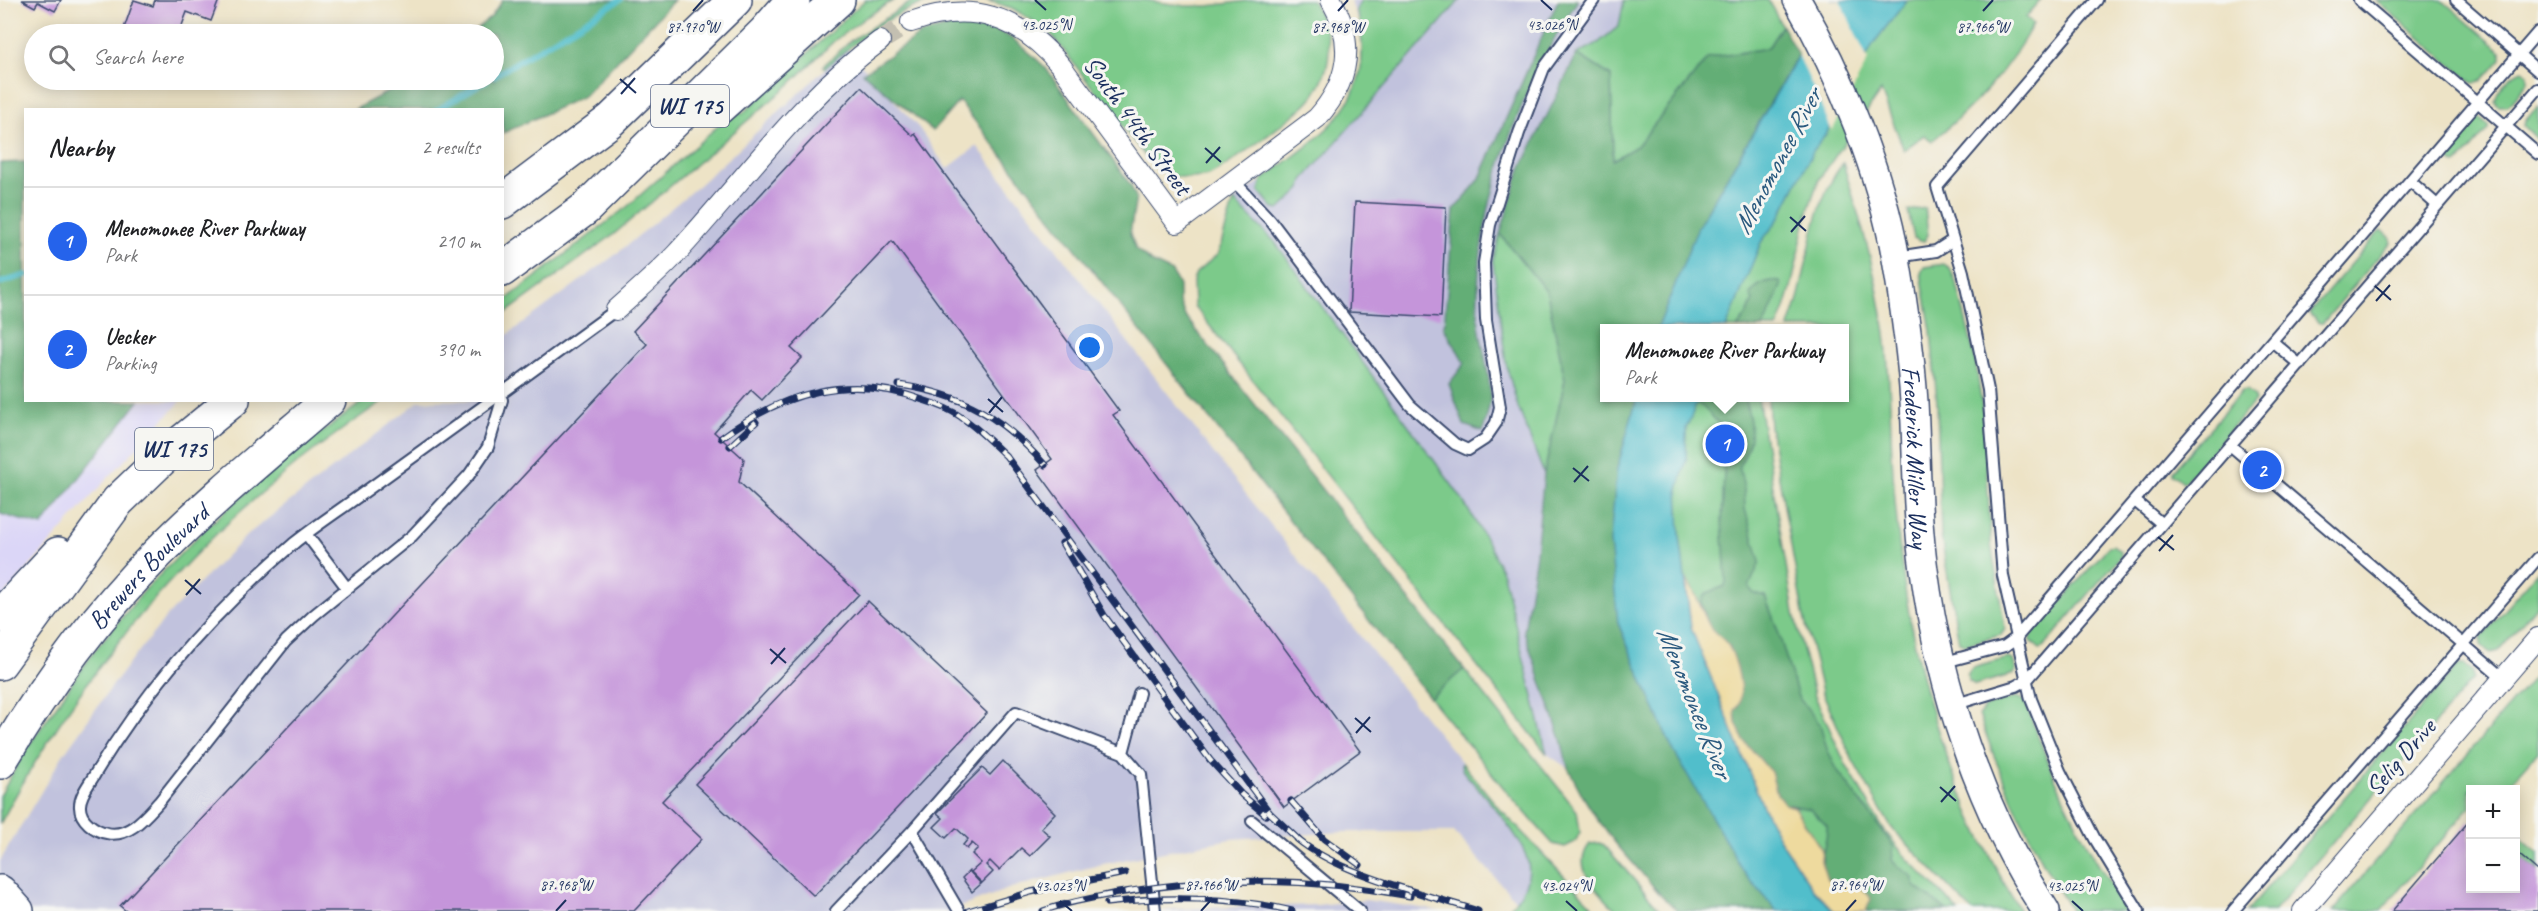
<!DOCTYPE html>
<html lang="en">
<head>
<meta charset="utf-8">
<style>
	body { margin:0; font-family:Caveat,sans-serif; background:#f2f2f2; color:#202124 }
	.controls { position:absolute; right:18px; bottom:18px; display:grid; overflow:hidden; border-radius:0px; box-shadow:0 3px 15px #0003 }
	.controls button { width:54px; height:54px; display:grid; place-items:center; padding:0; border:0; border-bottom:2px solid #e0e0e0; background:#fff; color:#202124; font:30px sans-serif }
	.you { position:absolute; left:1090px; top:348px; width:21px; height:21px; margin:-15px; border:4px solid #fff; border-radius:50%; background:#1a73e8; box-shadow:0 0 0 9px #1a73e833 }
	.badge { display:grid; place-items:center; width:39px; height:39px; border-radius:50%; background:#2563eb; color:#fff; font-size:20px; font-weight:700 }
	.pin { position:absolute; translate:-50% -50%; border:3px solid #fff; box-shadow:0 2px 6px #0006 }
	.popup { position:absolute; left:1600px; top:324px; width:249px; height:78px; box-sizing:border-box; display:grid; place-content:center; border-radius:0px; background:#fff; filter:drop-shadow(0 2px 4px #0005); font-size:20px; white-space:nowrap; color:#757577 }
	.popup b { font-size:22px; color:#202124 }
	.popup::after { content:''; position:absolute; left:50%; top:100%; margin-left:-12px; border:12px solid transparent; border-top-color:#fff }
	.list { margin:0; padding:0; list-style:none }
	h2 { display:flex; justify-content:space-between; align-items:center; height:78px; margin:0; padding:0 24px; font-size:26px }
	h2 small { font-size:20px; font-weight:400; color:#757577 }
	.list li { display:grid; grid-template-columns:39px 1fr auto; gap:18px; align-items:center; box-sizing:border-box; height:108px; padding:0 24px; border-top:2px solid #e0e0e0 }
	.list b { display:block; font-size:22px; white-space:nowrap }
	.list p { margin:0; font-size:20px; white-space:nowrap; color:#757577 }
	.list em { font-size:20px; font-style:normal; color:#757577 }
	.icon { flex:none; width:33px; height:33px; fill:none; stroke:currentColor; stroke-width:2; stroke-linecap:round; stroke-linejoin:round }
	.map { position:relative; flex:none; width:2538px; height:911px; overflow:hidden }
	.search { position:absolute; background:#fff; box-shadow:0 3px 15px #0003; left:24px; top:24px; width:480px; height:66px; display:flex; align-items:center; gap:15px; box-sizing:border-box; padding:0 21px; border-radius:33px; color:#757577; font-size:22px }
	.panel { position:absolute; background:#fff; box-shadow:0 3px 15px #0003; left:24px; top:108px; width:480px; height:294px; border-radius:0px }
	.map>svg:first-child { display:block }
	.built { fill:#dbd6f7 }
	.industrial { fill:#c1c2dd }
	.green { fill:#7bca8a; stroke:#4b7c74; stroke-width:1.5 }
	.forest { fill:#64ae76; stroke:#406e6a; stroke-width:1.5 }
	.sand { fill:#eeda9e; stroke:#84847e; stroke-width:1.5 }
	.water { fill:#51becb; stroke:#367694; stroke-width:1.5 }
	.pier { fill:#ede3c6 }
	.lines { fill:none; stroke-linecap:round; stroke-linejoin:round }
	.stream { stroke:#51becb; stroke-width:6 }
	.building { fill:#c595da }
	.street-tunnel { stroke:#c3bfb1; stroke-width:20; stroke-dasharray:20 10; stroke-linecap:butt }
	.lane-casing { stroke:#3a4a6e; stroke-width:14 }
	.street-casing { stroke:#3a4a6e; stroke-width:22 }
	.secondary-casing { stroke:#3a4a6e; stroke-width:30 }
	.highway-casing { stroke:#3a4a6e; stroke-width:36 }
	.lane { stroke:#fff; stroke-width:10 }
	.street { stroke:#fff; stroke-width:20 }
	.secondary { stroke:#fff; stroke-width:27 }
	.highway { stroke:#fff; stroke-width:33 }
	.rail-casing { stroke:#1b2f5e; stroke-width:7 }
	.rail { stroke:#f6f6f2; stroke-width:4.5; stroke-dasharray:14; stroke-linecap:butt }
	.ticks { fill:none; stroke:#1b2f5e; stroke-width:2 }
	.labels { text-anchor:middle; stroke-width:6; stroke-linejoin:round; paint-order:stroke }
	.shield { fill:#f6f6f2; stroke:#5d6b8a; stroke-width:1.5 }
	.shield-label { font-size:24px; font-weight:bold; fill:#1b2f5e }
	.street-label { font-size:26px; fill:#1b2f5e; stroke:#f6f6f2 }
	.water-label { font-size:27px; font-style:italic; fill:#2b5a7f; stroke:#f6f6f2 }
	.ticks-label { font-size:15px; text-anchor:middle; fill:#1b2f5e; stroke:#f6f6f2; stroke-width:6; stroke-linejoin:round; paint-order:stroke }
</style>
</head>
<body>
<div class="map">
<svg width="2538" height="911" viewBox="0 0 2538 911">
	<rect width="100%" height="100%" fill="#f6f6f2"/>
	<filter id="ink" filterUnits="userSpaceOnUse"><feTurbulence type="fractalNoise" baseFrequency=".0167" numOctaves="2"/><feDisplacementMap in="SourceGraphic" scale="12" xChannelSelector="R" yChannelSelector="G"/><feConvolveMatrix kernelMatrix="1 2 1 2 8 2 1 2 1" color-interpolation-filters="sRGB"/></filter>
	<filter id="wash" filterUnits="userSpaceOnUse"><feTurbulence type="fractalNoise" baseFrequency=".008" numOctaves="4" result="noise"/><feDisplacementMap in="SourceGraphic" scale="24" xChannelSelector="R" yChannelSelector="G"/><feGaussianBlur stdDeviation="1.35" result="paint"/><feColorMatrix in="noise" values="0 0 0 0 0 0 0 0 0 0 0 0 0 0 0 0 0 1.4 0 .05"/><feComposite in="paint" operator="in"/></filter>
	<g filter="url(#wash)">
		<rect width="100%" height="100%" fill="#ede3c6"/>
		<path class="built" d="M25 162 26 400 181 401 107 479 0 600V163Z"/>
		<path class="industrial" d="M1350 0H1624L1619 26 1598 43 1577 54 1519 173 1493 261 1506 364 1518 407 1544 474 1536 554 1524 632 1561 739 1568 768 1547 754 1194 306 1193 281 1196 273 1218 254 1234 201 1332 126 1346 107 1362 69 1360 25Z
			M847 49 919 128 947 169 977 146 1222 464 1421 712 1499 808 1597 911 1518 903 1454 832H1343L1230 839 1103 864 1011 888 950 911H29L0 879V861L63 755 123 671 168 615 247 535 419 401 502 400 503 338 619 252 699 185Z
			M1366 900 1441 911H1163L1174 909 1317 905Z"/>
		<path class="green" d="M865 0H894L866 17 834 41 788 86 613 235 503 315V302L628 206 737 109 742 114Z
			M914 0H934C892 11 858 40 825 68L823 66 850 41Z
			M986 0H1143L1186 6H1208L1254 0H1312C1323 20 1333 42 1327 66 1324 78 1317 93 1308 102 1297 114 1221 172 1208 176 1188 181 1162 177 1149 161L1048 30 1012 8Z
			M1361 0H1460L1303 180 1301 189 1279 210 1273 208 1259 191 1262 180C1307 145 1363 115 1362 51 1362 37 1361 22 1356 10Z
			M1624 0H1768L1782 26 1768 48 1708 58 1637 146 1613 160 1611 76 1577 54 1598 43 1619 26Z
			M1907 0H2041L2026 17 2033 24C2007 72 1974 107 1932 141L1924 135 1904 150 1881 91 1820 178C1798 226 1799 281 1777 328H1726L1761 242 1779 218 1813 151 1826 134 1873 44Z
			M2376 0H2442L2501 51V59L2481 82 2472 83Z
			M2522 70 2528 74V82L2508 106H2498L2495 102C2496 91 2512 73 2522 70Z
			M2538 106V140L2524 126 2525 121Z
			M2480 118 2488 125V129L2459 163 2455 164 2446 157V153L2476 119Z
			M1843 163C1860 219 1877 274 1885 334 1890 374 1890 415 1892 456 1895 509 1900 562 1909 614 1927 719 1966 820 2020 911H1972L1891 827 1853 761 1822 691 1803 613 1770 427 1768 398H1845V328H1788C1811 274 1806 212 1843 163Z
			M1234 201 1275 242 1460 496 1488 543 1503 574 1547 754 1194 306 1193 281 1196 273 1218 254Z
			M1925 208 1928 235 1924 241H1920L1914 238 1908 211Z
			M2383 231 2391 238V242L2323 323H2319L2310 315V312L2379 232Z
			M1500 234 1547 292 1565 380 1544 474 1518 407 1506 364 1493 261Z
			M1944 264 1950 268 1958 288 1975 358 1984 420 1991 544 2005 629 2001 635 1965 645 1959 642 1958 637 1941 536 1937 404 1931 331 1921 273 1924 267Z
			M2247 390 2255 397V401L2186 481 2183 482 2173 474V471L2242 391Z
			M1699 398H1758L1794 613 1814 694 1846 765 1884 830 1904 855 1959 911H1834L1691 628 1680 537 1678 489 1686 461V428Z
			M364 401H383C351 423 318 446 288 471 168 567 72 689 0 824V796L27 748 95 650 144 591 206 528 277 465Z
			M2113 545 2121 552V556L2043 648 2040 649 2030 641V637L2109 546Z
			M2538 571V604L2498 651 2490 653 2481 645V637Z
			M2009 658 2013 660 2016 670 2014 674 1975 685 1969 681 1967 675 1972 668Z
			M2458 665H2465L2472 671 2473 679 2274 911H2247Z
			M1464 669 1577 811 1580 832 1575 842 1565 847 1553 844 1507 792 1430 698Z
			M2538 672V752L2505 789 2470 790V807L2381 911H2333Z
			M2016 697 2025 701C2051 774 2082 847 2129 911H2072C2032 850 2003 784 1979 715L1985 707Z
			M1462 763 1499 808 1597 911 1509 909C1519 897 1532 881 1528 863 1523 836 1482 794 1463 771L1461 766Z
			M2516 834 2538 853V871L2516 852Z
			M1599 843 1604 845 1661 911H1617C1601 894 1569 869 1590 844Z"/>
		<path class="forest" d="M503 0H674L584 96 503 133 502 110 355 109 410 80H494V34H470L491 17Z
			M1558 0H1578C1521 86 1474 210 1478 314 1479 340 1492 376 1490 400 1489 411 1485 422 1483 432L1464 425 1449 384 1465 363 1444 328 1454 210 1479 180Z
			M955 25C964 25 974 24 983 26 1007 30 1028 51 1045 67L1130 184 1136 197 1130 234 1136 249 1151 262 1172 272 1179 286V301L1185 316 1464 669 1430 698 959 101 933 131 863 73 921 34Z
			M1782 26 1798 55 1698 227 1658 328H1605V398H1637L1617 469 1618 623 1671 746 1743 871 1777 911H1678L1659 893 1617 845 1599 822 1584 798 1568 768 1561 739 1524 632 1536 554 1544 474 1565 380 1547 292 1500 234 1519 173 1577 54 1611 76 1613 160 1637 146 1708 58 1768 48Z
			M25 162 26 400 139 401 42 526 0 514V163Z
			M1771 281 1780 282 1781 286 1763 328H1737L1747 314 1753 300 1750 294C1756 286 1761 283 1771 281Z
			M1690 398H1744C1753 423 1754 442 1739 466L1744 488 1745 509 1760 562 1749 587 1753 593 1765 596 1778 631 1798 697 1820 724 1828 752 1838 771 1894 847 1892 860 1897 866 1912 876 1915 886 1947 911H1866L1868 904 1855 885 1827 880C1816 853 1828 849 1827 826L1810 809 1785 804 1777 794 1771 772 1744 741 1736 723 1735 710 1738 708 1740 685 1730 647 1715 635 1708 624 1701 603 1703 597 1707 593 1725 586 1726 580 1722 521 1724 472 1721 450 1723 428 1704 408Z"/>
		<path class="sand" d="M1686 579C1697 593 1701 609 1709 625 1714 634 1722 636 1728 645 1736 656 1748 701 1735 710L1736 723 1744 741 1771 772 1777 794 1785 804 1794 807 1822 850 1821 861 1827 880C1846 885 1861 880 1871 899L1866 911H1834L1812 888 1779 838 1764 809 1691 628Z"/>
		<path class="water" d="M1831 0H1907L1873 44 1826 134 1813 151 1779 218 1761 242 1726 328H1658L1698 227Z
			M1637 398H1699L1686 428V461L1678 489 1680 537 1691 628 1764 809 1779 838 1812 888 1834 911H1777L1743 871 1671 746 1618 623 1610 541 1617 469Z"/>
		<path class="pier" d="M1827 0H1840L1868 60 1832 131 1797 52Z"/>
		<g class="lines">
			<path class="stream" d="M494 76 620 0
				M437 110 487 80
				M0 283 26 275"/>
		</g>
		<g id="blocks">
			<path class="building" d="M22 0H61L55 11 38 2 35 7Z
				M134 0 153 6 155 0H219L211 21 187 12 181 28 197 34H122Z
				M861 87 913 136 915 134 1119 411 1113 415 1360 751 1284 807 1037 470 1052 459 892 241 791 348 802 358 762 400 751 390 714 432 744 459 739 482 859 594 662 801 702 839 634 911H126L120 906 647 344 633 331Z
				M1355 202 1446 207 1441 317 1349 312Z
				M868 601 987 713 814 896 695 784Z
				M1003 761 1055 813 1041 828 1050 836 1030 856 1021 848 999 870 990 861 986 865 993 872 982 883 971 872 981 863 972 854 978 848 972 843 967 849 963 845 968 839 956 828 946 838 934 827 943 818 937 813 982 768 990 775Z
				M2470 820V888H2516V852L2538 871V911H2392Z
				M969 871 981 884 972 892 962 878Z"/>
		</g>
	</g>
	<g filter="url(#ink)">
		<use href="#blocks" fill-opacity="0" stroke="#3a4a6e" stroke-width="1.5"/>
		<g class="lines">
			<path class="street-tunnel" d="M880 41 911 22"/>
			<g class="lane-casing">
				<path id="lane" d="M2097 0 1937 187 1963 272 1988 390 2003 576 2031 699 2060 771 2095 839 2139 911
					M2359 0 2538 154
					M2456 0 2538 71
					M1234 181 1271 221 1410 405 1455 444 1468 450 1485 439 1496 423 1500 407 1486 320 1484 263 1490 225 1519 133 1544 68 1594 0
					M2410 181 2437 205
					M1897 257 1936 251 1953 240
					M2272 341 2300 365
					M502 393 616 310
					M492 400C448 432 404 464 359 496 337 512 314 527 293 544 217 609 147 688 95 774 90 783 79 796 80 807 80 820 95 831 107 833 129 838 146 816 159 802L286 641 314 615 412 536 469 475 488 447 502 400
					M2230 445 2503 678
					M2135 501 2162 524
					M306 534 347 588
					M1941 663 2005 646 2016 638 2538 32
					M1953 705 2016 686 2027 680 2538 89
					M1123 753 1139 693
					M1252 821 1360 911
					M912 831 959 911
					M836 911 912 831 1016 712 1123 753 1141 774 1155 911
					M2233 911 2538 558"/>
			</g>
			<g class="street-casing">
				<path id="street" d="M911 22C972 0 1021 17 1061 66L1177 223 1317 118C1349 82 1356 43 1331 0
					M616 310C636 292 657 274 676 254 743 182 800 99 880 41
					M2303 911 2538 638"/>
			</g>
			<g class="secondary-casing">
				<g id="secondary">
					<path id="s1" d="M1797 0C1841 75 1881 173 1896 259 1904 306 1911 355 1914 402 1917 458 1916 514 1924 570 1940 689 1980 810 2046 911"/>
				</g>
			</g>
			<g class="highway-casing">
				<g id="highway">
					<path d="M718 108 838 0"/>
					<path d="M502 202 611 120 735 0"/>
					<path d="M502 270 585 209 765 32 793 0"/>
					<path d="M0 616 58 554"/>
					<path d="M0 663 118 501 167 454 233 400"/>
					<path id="s2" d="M0 762C44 687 95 617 156 555 210 500 270 451 329 400"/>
					<path d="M0 892 17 911"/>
				</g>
			</g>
			<use href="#lane" class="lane"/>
			<use href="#street" class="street"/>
			<use href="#secondary" class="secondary"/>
			<use href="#highway" class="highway"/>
			<g class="rail-casing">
				<path id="rail" d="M899 385C963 394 1002 417 1045 465
					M721 438C783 392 849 373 923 400 936 404 950 409 961 417 978 428 991 442 1006 456L1270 813 1302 843
					M730 446 756 422
					M1062 543 1104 615 1210 760 1242 795 1266 815
					M1291 801 1324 839 1360 865
					M1297 839C1339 874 1425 894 1478 911
					M1107 903C1162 896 1238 897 1292 911
					M968 911 1031 892 1125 873
					M1043 911C1067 902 1093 898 1118 893 1214 876 1314 878 1410 896"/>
			</g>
			<use href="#rail" class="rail"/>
		</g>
	</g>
	<path class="ticks" d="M1035 0 1046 10M1541 0 1552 10M693 11 703 0M1338 11 1348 0M1983 11 1993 0M620 79 636 93M621 94 635 78M1205 148 1221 162M1206 163 1220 147M1790 217 1806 231M1791 232 1805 216M2375 286 2391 300M2376 301 2390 285M988 399 1003 412M989 413 1002 397M1573 468 1589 481M1574 482 1588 466M2158 537 2174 550M2159 551 2173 535M185 580 201 594M186 595 200 579M770 649 786 663M771 664 785 648M1355 718 1371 732M1356 733 1370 717M1940 787 1956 801M1941 802 1955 786M1060 901 1072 911M1566 901 1577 911M2072 901 2083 911M556 911 566 900M1201 911 1211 900M1846 911 1856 900"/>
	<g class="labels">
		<g class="shield">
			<rect x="651" y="85" width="78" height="42" rx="4.5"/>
			<rect x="135" y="428" width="78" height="42" rx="4.5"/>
		</g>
		<g class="shield-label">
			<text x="690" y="114">WI 175</text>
			<text x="174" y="457">WI 175</text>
		</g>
		<g class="street-label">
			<text transform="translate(1138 125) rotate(54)" y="9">South 44th Street</text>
			<text dy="9" stroke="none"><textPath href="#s1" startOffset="478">Frederick Miller Way</textPath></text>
			<text dy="9" stroke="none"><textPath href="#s2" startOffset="246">Brewers Boulevard</textPath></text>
			<text transform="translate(2400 757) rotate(-49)" y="9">Selig Drive</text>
		</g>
		<g class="water-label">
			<text transform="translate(1777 161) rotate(-62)" y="9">Menomonee River</text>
			<text transform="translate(1695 702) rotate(68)" y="9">Menomonee River</text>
		</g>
	</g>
	<g class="ticks-label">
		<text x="1046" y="30">43.025°N</text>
		<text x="1552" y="30">43.026°N</text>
		<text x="693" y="32">87.970°W</text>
		<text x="1338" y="32">87.968°W</text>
		<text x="1983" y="32">87.966°W</text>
		<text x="566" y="890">87.968°W</text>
		<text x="1211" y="890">87.966°W</text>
		<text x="1856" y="890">87.964°W</text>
		<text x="1060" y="891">43.023°N</text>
		<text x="1566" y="891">43.024°N</text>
		<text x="2072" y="891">43.025°N</text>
	</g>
</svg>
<div class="controls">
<button>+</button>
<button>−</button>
</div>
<div class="you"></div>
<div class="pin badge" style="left:1725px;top:444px">1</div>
<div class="popup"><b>Menomonee River Parkway</b>Park</div>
<div class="pin badge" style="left:2262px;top:470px">2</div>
<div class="search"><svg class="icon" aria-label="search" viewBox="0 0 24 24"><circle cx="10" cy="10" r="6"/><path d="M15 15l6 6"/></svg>Search here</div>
<section class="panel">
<h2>Nearby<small>2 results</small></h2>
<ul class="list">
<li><span class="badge">1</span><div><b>Menomonee River Parkway</b><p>Park</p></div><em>210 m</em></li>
<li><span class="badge">2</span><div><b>Uecker</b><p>Parking</p></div><em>390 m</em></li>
</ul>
</section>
</div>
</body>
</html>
